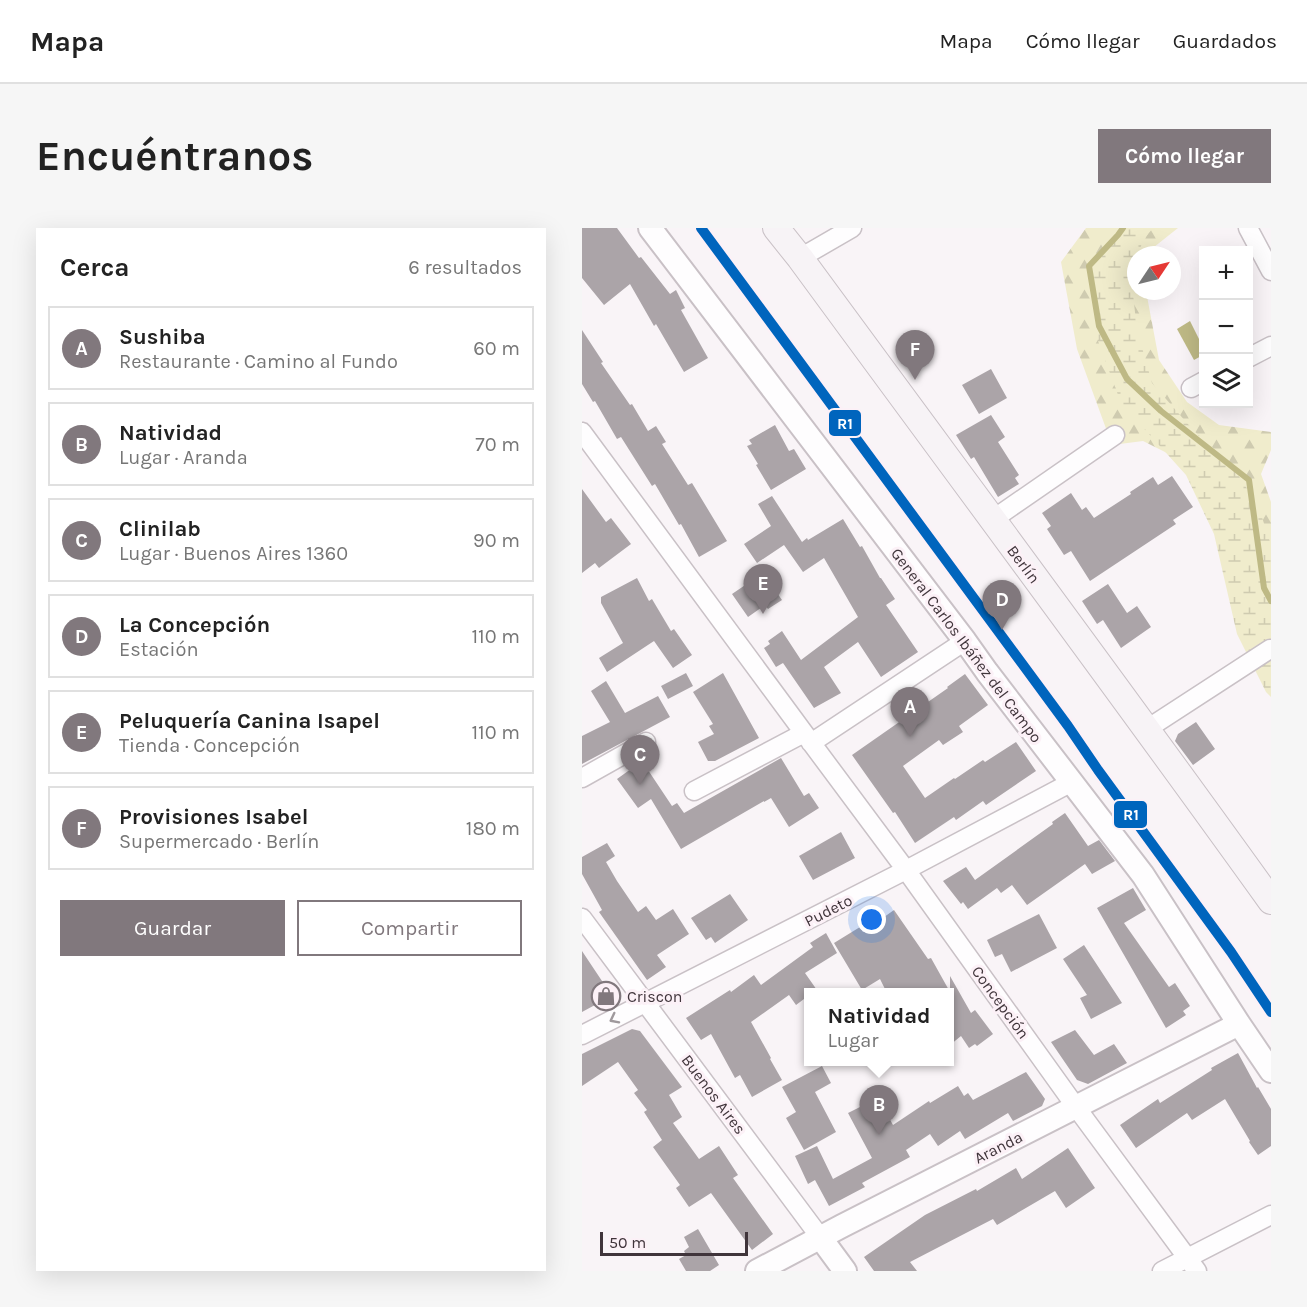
<!DOCTYPE html>
<html lang="es">
<head>
<meta charset="utf-8">
<style>
	body { margin:0; font-family:Karla,sans-serif; background:#f6f6f6; color:#222 }
	.controls { position:absolute; right:18px; top:18px; display:grid; overflow:hidden; border-radius:0px; box-shadow:0 6px 24px #0002 }
	.controls button { width:54px; height:54px; display:grid; place-items:center; padding:0; border:0; border-bottom:2px solid #e0e0e0; background:#fff; color:#222; font:30px sans-serif }
	.compass { position:absolute; left:545px; top:18px; width:54px; height:54px; border-radius:50%; background:#fff; box-shadow:0 6px 24px #0002; rotate:55deg }
	.scale { position:absolute; left:18px; bottom:15px; width:148px; box-sizing:border-box; padding-left:6px; border:3px solid #40353b; border-top:0; font-size:16px; line-height:21px; white-space:nowrap; color:#40353b; -webkit-text-stroke:4px #fcf1f7; paint-order:stroke }
	.you { position:absolute; left:290px; top:692px; width:21px; height:21px; margin:-15px; border:4px solid #fff; border-radius:50%; background:#1a73e8; box-shadow:0 0 0 9px #1a73e833 }
	.badge { display:grid; place-items:center; width:39px; height:39px; border-radius:50%; background:#81787d; color:#fff; font-size:20px; font-weight:700 }
	.pin { position:absolute; translate:-50% -50px; filter:drop-shadow(0 2px 3px #0008) }
	.pin::after { content:''; position:absolute; top:32px; width:21px; height:18px; background:inherit; clip-path:polygon(0 0,100% 0,50% 100%) }
	.popup { position:absolute; left:222px; top:760px; width:150px; height:78px; box-sizing:border-box; display:grid; place-content:center; border-radius:0px; background:#fff; filter:drop-shadow(0 2px 4px #0005); font-size:20px; white-space:nowrap; color:#767676 }
	.popup b { font-size:22px; color:#222 }
	.popup::after { content:''; position:absolute; left:50%; top:100%; margin-left:-12px; border:12px solid transparent; border-top-color:#fff }
	.list { margin:0; padding:0; list-style:none }
	h2 { display:flex; justify-content:space-between; align-items:center; height:78px; margin:0; padding:0 24px; font-size:26px }
	h2 small { font-size:20px; font-weight:400; color:#767676 }
	.list li { display:grid; grid-template-columns:39px 1fr auto; gap:18px; align-items:center; box-sizing:border-box; height:84px; margin:0 12px 12px; padding:0 12px; border:2px solid #e0e0e0; border-radius:0px }
	.list b { display:block; font-size:22px; white-space:nowrap }
	.list p { margin:0; font-size:20px; white-space:nowrap; color:#767676 }
	.list em { font-size:20px; font-style:normal; color:#767676 }
	.actions { display:flex; gap:12px; padding:18px 24px }
	.actions a { flex:1; padding:14px 0; border:2px solid #81787d; border-radius:0px; text-align:center; font-size:21px; color:#81787d }
	.actions .main { background:#81787d; color:#fff }
	.icon { flex:none; width:33px; height:33px; fill:none; stroke:currentColor; stroke-width:2; stroke-linecap:round; stroke-linejoin:round }
	.map { position:relative; flex:none; width:689px; height:1043px; overflow:hidden; border-radius:0px }
	header { display:flex; align-items:center; gap:36px; box-sizing:border-box; height:84px; padding:0 30px; background:#fff; border-bottom:2px solid #e0e0e0 }
	header strong { font-size:28px }
	nav { display:flex; gap:33px; margin-inline-start:auto; font-size:21px }
	.intro { display:flex; align-items:center; justify-content:space-between; box-sizing:border-box; height:144px; padding:0 36px }
	h1 { margin:0; font-size:42px }
	.button { padding:15px 27px; border-radius:0px; background:#81787d; color:#fff; font-size:21px; font-weight:700 }
	main { display:flex; gap:36px; padding:0 36px }
	aside { flex:1; background:#fff; border-radius:0px; box-shadow:0 6px 24px #0002 }
	.map>svg:first-child { display:block }
	.forest { fill:url(#forest-firs) }
	.wetland { fill:url(#wetland-marsh) }
	.water { fill:#beb985 }
	.lines { fill:none; stroke-linecap:round; stroke-linejoin:round }
	.stream { stroke:#beb985; stroke-width:6 }
	.building { fill:#aba4a8 }
	.minor-casing { stroke:#c9c1c6; stroke-width:21 }
	.tertiary-casing { stroke:#c9c1c6; stroke-width:26 }
	.secondary-casing { stroke:#c9c1c6; stroke-width:28 }
	.minor { stroke:#fefdfe; stroke-width:18 }
	.tertiary { stroke:#fefdfe; stroke-width:22 }
	.secondary { stroke:#f7f3f6; stroke-width:26 }
	.rail-1-casing { stroke:#fcf1f7; stroke-width:15 }
	.rail-1 { stroke:#0065bd; stroke-width:10 }
	.oneway { stroke:#9f999c }
	.labels { text-anchor:middle; stroke-width:6; stroke-linejoin:round; paint-order:stroke }
	.street-label { font-size:16px; fill:#40353b; stroke:#fcf1f7 }
	.poi-label { font-size:16px; fill:#40353b; stroke:#fcf1f7; text-anchor:start }
	.line-badge { stroke:#fcf1f7; stroke-width:2 }
	.badge-label { font-size:16px; text-anchor:middle; font-weight:bold; fill:#fff }
</style>
</head>
<body>
<header>
<strong>Mapa</strong>
<nav><a>Mapa</a><a>Cómo llegar</a><a>Guardados</a></nav>
</header>
<div class="intro"><h1>Encuéntranos</h1><a class="button">Cómo llegar</a></div>
<main>
<aside>
<h2>Cerca<small>6 resultados</small></h2>
<ul class="list">
<li><span class="badge">A</span><div><b>Sushiba</b><p>Restaurante · Camino al Fundo</p></div><em>60 m</em></li>
<li><span class="badge">B</span><div><b>Natividad</b><p>Lugar · Aranda</p></div><em>70 m</em></li>
<li><span class="badge">C</span><div><b>Clinilab</b><p>Lugar · Buenos Aires 1360</p></div><em>90 m</em></li>
<li><span class="badge">D</span><div><b>La Concepción</b><p>Estación</p></div><em>110 m</em></li>
<li><span class="badge">E</span><div><b>Peluquería Canina Isapel</b><p>Tienda · Concepción</p></div><em>110 m</em></li>
<li><span class="badge">F</span><div><b>Provisiones Isabel</b><p>Supermercado · Berlín</p></div><em>180 m</em></li>
</ul>
<div class="actions"><a class="main">Guardar</a><a>Compartir</a></div>
</aside>
<div class="map">
<svg width="689" height="1043" viewBox="0 0 689 1043">
	<defs>
		<pattern id="forest-firs" width="22" height="20" patternUnits="userSpaceOnUse" patternTransform="scale(1.5)"><rect width="22" height="20" fill="#f0eccc"/><path d="M5 1l3.5 6h-7zM16 11l3.5 6h-7z" fill="#cfcbb0"/></pattern>
		<pattern id="wetland-marsh" width="20" height="14" patternUnits="userSpaceOnUse" patternTransform="scale(1.5)"><rect width="20" height="14" fill="#f0eccc"/><path d="M1 5h8M5 5V1M11 12h8M15 12V8" fill="none" stroke="#cfcbb0"/></pattern>
	</defs>
	<rect width="100%" height="100%" fill="#f9f4f7"/>
	<path class="forest" d="M504 0H596L562 27H554V63H564L577 132 605 174 637 197 689 204V222L679 246 689 274V442L631 248 561 213 530 217 495 121 479 34Z"/>
	<path class="wetland" d="M533 0H571L561 12 556 27H554V32L549 48 555 102 570 155 612 203 648 235 676 277 689 317V469L684 464 655 406 632 306 604 247 539 175 516 113 512 46Z"/>
	<path class="water" d="M608 93 621 119V127L612 132 595 101Z"/>
	<g class="lines">
		<path class="stream" d="M541 0 536 7 507 38 517 98 545 151 579 183 667 252 682 360 689 373"/>
	</g>
	<path class="building" d="M0 0H35L57 30 59 29 88 66 94 62 103 80 99 82 126 130 102 144 74 96 72 98 48 56 22 77 0 50Z
		M0 102 21 134 19 135 48 177 50 176 66 203 74 198 84 214 80 216 106 257 110 255 145 313 117 329 99 296 97 297 73 256 70 258 39 209 35 211 13 173 11 174 0 156Z
		M409 141 425 170 397 186 380 157Z
		M409 187 423 209 416 214 437 247 433 250 437 256 416 269 392 229 389 231 374 207Z
		M193 197 207 223 212 221 224 241 189 262 174 237 176 236 165 218 170 216 167 212Z
		M590 248 611 279 591 292 594 296 508 353 489 323 482 327 465 301 469 298 460 285 489 265 500 282 504 279 512 290 549 266 548 264 571 249 576 257Z
		M0 261 24 294 29 290 49 316 17 340 13 335 0 345Z
		M190 268 220 314 225 310 226 312 261 291 278 319 280 318 298 350H299L313 371 304 377 336 424 299 449 276 414 242 439 259 465 232 480 201 435 194 439 182 420 188 416 186 413 200 403 219 432 276 389 242 330 221 344 202 317 175 335 162 316 189 298 176 276Z
		M181 345 200 372 186 381 183 377 166 389 150 366Z
		M55 350 67 373 70 371 89 403 92 401 110 427 91 440 72 413 25 444 17 430 41 415 19 375V369Z
		M526 356 545 385 555 378 569 399 539 420 521 392 515 396 500 373Z
		M104 445 111 458 86 471 79 458Z
		M141 445 177 510 133 533H126L116 514 132 506 127 498 131 496 111 464Z
		M383 446 406 477 377 498 381 504 361 517 357 512 321 538 343 570 372 550 373 551 401 532 403 534 434 514 454 543 404 577 401 573 374 592 372 589 333 615 313 584 311 585 270 527 366 460 365 459Z
		M24 453 43 485 76 468 88 489 0 536V508L28 494 9 463Z
		M614 494 633 521 611 537 593 513 596 506Z
		M199 530 222 568 227 565 237 580 207 599 189 570 182 574V573L99 621 69 571 56 580 35 551 60 533 90 578 95 575 102 585Z
		M483 585 506 618 517 612 533 633 510 646 503 636 445 677 430 657 419 665 415 660 386 681 381 674 379 676 361 653 384 639 393 652 471 596 470 594Z
		M259 604 273 630 231 652 217 628Z
		M25 615 33 628 24 634 35 653 56 684 64 678 74 692 91 681 107 706 75 727 84 739 65 752 17 684 20 682 0 646V629Z
		M551 660 564 682 542 695 587 759 593 755 608 778 601 783 604 787 584 800 515 680Z
		M148 666 166 692 133 715 129 709 124 712 109 690Z
		M312 682 346 731 349 730 368 764V748L389 785 393 782 411 806 395 818 393 816 387 820 379 808 368 817V765H305L298 751 280 762 252 715 278 699 281 704Z
		M457 686 475 720 429 744 420 726 413 729 405 712Z
		M244 705 255 725 223 745 237 765H226V768L214 777 207 767 169 794 189 830 188 831 200 852 170 869 158 847 153 850 129 806 119 812 104 790 148 762 149 764 172 747 179 757 231 719 228 715Z
		M502 717 540 775 509 791 498 770 505 767 481 731Z
		M0 723 26 762 24 771 0 784Z
		M50 801 58 803 100 859 87 867 100 889 91 895 117 931 137 918 156 947 151 950 191 1006 170 1022 129 965 107 979 94 960 98 957 71 919 80 912 62 884 65 882 52 865 56 862 36 834 0 858V826Z
		M493 802 512 827 532 816 545 835 506 856 495 852 469 814Z
		M656 825 675 860 676 859 689 881V918L676 927 667 914 668 913 643 871 610 892 605 885 554 920 538 897 576 871 578 875 630 842 629 840Z
		M240 838 249 855 233 864 254 904 222 922 204 890 214 884 200 859Z
		M444 844 463 871 460 878 431 893 426 885 383 911 378 903 356 918 348 906 324 922 328 929 280 955 283 959 247 978 233 952 226 956 213 928 235 918 251 951 290 930 266 885 296 870 311 897 347 873 348 875 376 858 382 868 386 865 391 872Z
		M486 920 513 960 484 980 473 963 415 997 411 991 328 1034 335 1043H292L282 1029 343 987 394 961 395 963 434 940 440 951Z
		M116 1001 137 1037 128 1043H104L97 1031 104 1027 102 1023 107 1019 102 1009Z"/>
	<g class="lines">
		<g class="minor-casing">
			<path id="minor" d="M666 0 689 43
				M218 30 270 0
				M666 130 689 118
				M609 160 622 153
				M0 204 222 505 324 642 494 879 615 1043
				M410 292 533 207
				M565 501 688 421
				M229 515 383 413
				M0 550 64 514
				M112 563 222 505
				M0 690 238 1009
				M0 807 324 642 490 554
				M580 1043 689 987"/>
		</g>
		<g class="tertiary-casing">
			<path id="tertiary" d="M68 0 383 413 405 444 561 647 657 796 689 843
				M238 1009 263 1043
				M175 1043 260 998 657 796"/>
		</g>
		<g class="secondary-casing">
			<path id="secondary" d="M194 0 218 30C375 244 534 457 689 673"/>
		</g>
		<use href="#minor" class="minor"/>
		<use href="#tertiary" class="tertiary"/>
		<use href="#secondary" class="secondary"/>
		<g class="rail-1-casing">
			<path id="rail-1" d="M119 0 486 498 516 542 649 724 689 784"/>
		</g>
		<use href="#rail-1" class="rail-1"/>
	</g>
	<defs><path id="oneway-chevron" d="M-2-3.5L2.5 0L-2 3.5" fill="none" stroke-width="1.6" stroke-linecap="round" stroke-linejoin="round" transform="scale(1.5)"/></defs>
	<use class="oneway" href="#oneway-chevron" transform="translate(32 791) rotate(153)"/>
	<defs>
		<g id="shop-ring" transform="scale(1.5)"><circle r="9.5" fill="#fcf1f7" stroke="#81787d" stroke-width="1.5"/><path d="M-5-2.5h2.3a2.7 3.5 0 0 1 5.4 0H5L5.5 6h-11ZM-1.5-2.5h3a1.5 2.3 0 0 0-3 0Z" fill="#81787d"/></g>
	</defs>
	<g fill-rule="evenodd">
		<use href="#shop-ring" x="24" y="768"/>
	</g>
	<g class="labels">
		<g class="street-label">
			<text transform="translate(442 336) rotate(53)" y="6">Berlín</text>
			<text transform="translate(385 417) rotate(53)" y="6">General Carlos Ibáñez del Campo</text>
			<text transform="translate(246 682) rotate(-27)" y="6">Pudeto</text>
			<text transform="translate(419 774) rotate(54)" y="6">Concepción</text>
			<text transform="translate(132 866) rotate(53)" y="6">Buenos Aires</text>
			<text transform="translate(416 919) rotate(-27)" y="6">Aranda</text>
		</g>
		<g class="poi-label">
			<text x="45" y="774">Criscon</text>
		</g>
	</g>
	<g class="line-badge">
		<rect x="246" y="181" width="34" height="28" rx="6" fill="#0065bd"/>
		<rect x="531" y="572" width="35" height="29" rx="6" fill="#0065bd"/>
	</g>
	<g class="badge-label">
		<text x="263" y="201">R1</text>
		<text x="549" y="592">R1</text>
	</g>
</svg>
<div class="controls">
<button>+</button>
<button>−</button>
<button><svg class="icon" aria-label="layers" viewBox="0 0 24 24"><path d="M12 4l9 5-9 5-9-5zM3 14l9 5 9-5"/></svg></button>
</div>
<svg class="compass" viewBox="-18 -18 36 36"><path d="M0-13l5 13h-10z" fill="#e53935"/><path d="M0 13l5-13h-10z" fill="#767676"/></svg>
<div class="scale">50 m</div>
<div class="you"></div>
<div class="pin badge" style="left:328px;top:509px">A</div>
<div class="pin badge" style="left:297px;top:907px">B</div>
<div class="popup"><b>Natividad</b>Lugar</div>
<div class="pin badge" style="left:58px;top:557px">C</div>
<div class="pin badge" style="left:420px;top:402px">D</div>
<div class="pin badge" style="left:181px;top:386px">E</div>
<div class="pin badge" style="left:333px;top:152px">F</div>
</div>
</main>
</body>
</html>
